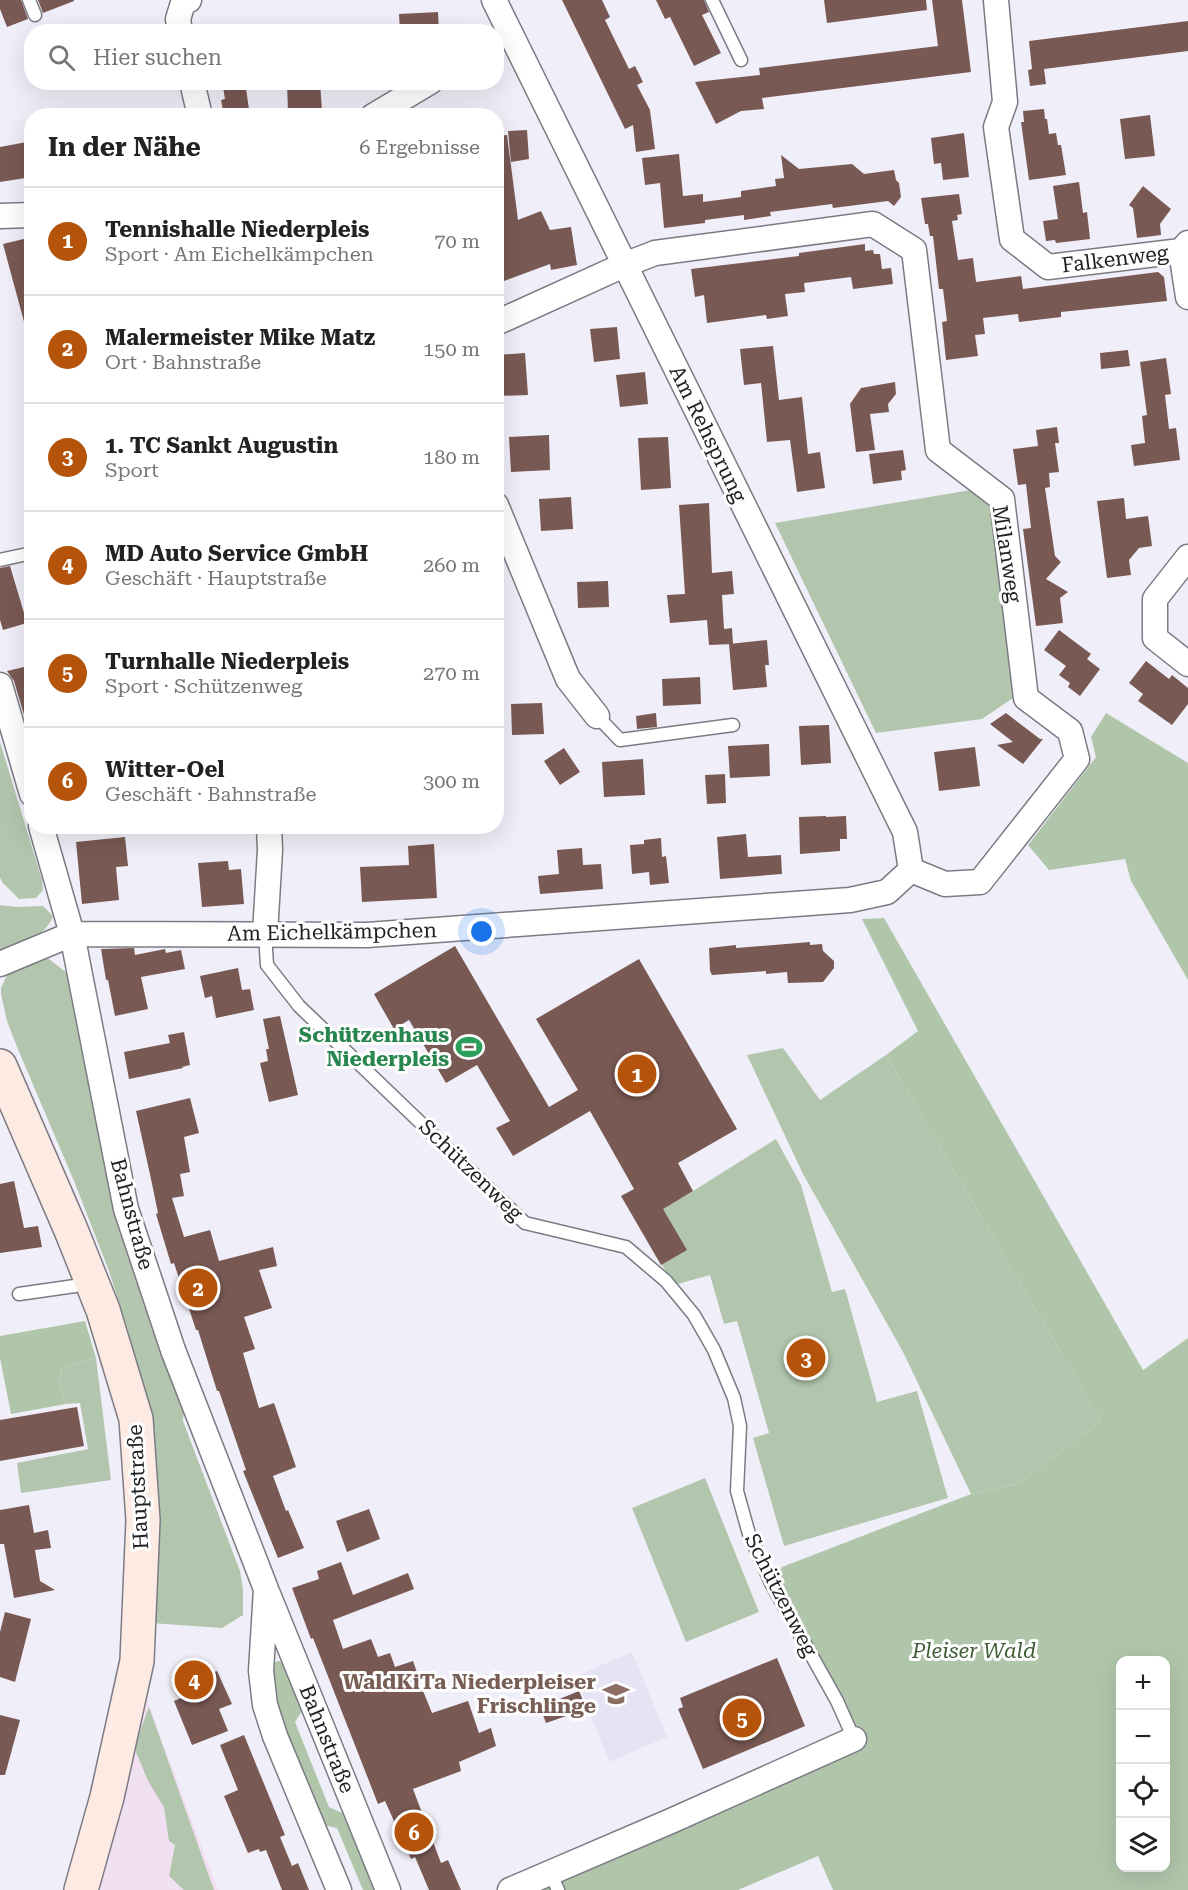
<!DOCTYPE html>
<html lang="de">
<head>
<meta charset="utf-8">
<style>
	body { margin:0; font-family:"Roboto Serif",serif; background:#f6f6f6; color:#222 }
	.controls { position:absolute; right:18px; bottom:18px; display:grid; overflow:hidden; border-radius:12px; box-shadow:0 6px 24px #0002 }
	.controls button { width:54px; height:54px; display:grid; place-items:center; padding:0; border:0; border-bottom:2px solid #e0e0e0; background:#fff; color:#222; font:30px sans-serif }
	.you { position:absolute; left:482px; top:932px; width:21px; height:21px; margin:-15px; border:4px solid #fff; border-radius:50%; background:#1a73e8; box-shadow:0 0 0 9px #1a73e833 }
	.badge { display:grid; place-items:center; width:39px; height:39px; border-radius:50%; background:#b45309; color:#fff; font-size:20px; font-weight:700 }
	.pin { position:absolute; translate:-50% -50%; border:3px solid #fff; box-shadow:0 2px 6px #0006 }
	.list { margin:0; padding:0; list-style:none }
	h2 { display:flex; justify-content:space-between; align-items:center; height:78px; margin:0; padding:0 24px; font-size:26px }
	h2 small { font-size:20px; font-weight:400; color:#767676 }
	.list li { display:grid; grid-template-columns:39px 1fr auto; gap:18px; align-items:center; box-sizing:border-box; height:108px; padding:0 24px; border-top:2px solid #e0e0e0 }
	.list b { display:block; font-size:22px; white-space:nowrap }
	.list p { margin:0; font-size:20px; white-space:nowrap; color:#767676 }
	.list em { font-size:20px; font-style:normal; color:#767676 }
	.icon { flex:none; width:33px; height:33px; fill:none; stroke:currentColor; stroke-width:2; stroke-linecap:round; stroke-linejoin:round }
	.map { position:relative; flex:none; width:1188px; height:1890px; overflow:hidden }
	.search { position:absolute; background:#fff; box-shadow:0 6px 24px #0002; left:24px; top:24px; width:480px; height:66px; display:flex; align-items:center; gap:15px; box-sizing:border-box; padding:0 21px; border-radius:24px; color:#767676; font-size:22px }
	.panel { position:absolute; background:#fff; box-shadow:0 6px 24px #0002; left:24px; top:108px; width:480px; height:726px; border-radius:24px }
	.map>svg:first-child { display:block }
	.commercial { fill:#f1e0f2 }
	.built { fill:#e5e3f4 }
	.green { fill:#b2c6ad }
	.forest { fill:#b0c6ab; fill-rule:evenodd }
	.building { fill:#795954 }
	.lines { fill:none; stroke-linecap:round; stroke-linejoin:round }
	.lane-casing { stroke:#7c7b84; stroke-width:15 }
	.street-casing { stroke:#7c7b84; stroke-width:27 }
	.secondary-casing { stroke:#7c7b84; stroke-width:36 }
	.lane { stroke:#fff; stroke-width:12 }
	.street { stroke:#fff; stroke-width:24 }
	.secondary { stroke:#fdebe3; stroke-width:33 }
	.labels { text-anchor:middle; stroke-width:6; stroke-linejoin:round; paint-order:stroke }
	.street-label { font-size:21px; fill:#201f23; stroke:#fefefe }
	.leisure-label { font-size:21px; font-weight:bold; fill:#27864d; stroke:#fefefe; text-anchor:end }
	.park-label { font-size:21px; font-style:italic; fill:#3f5e35; stroke:#fefefe }
	.education-label { font-size:21px; font-weight:bold; fill:#785e54; stroke:#fefefe; text-anchor:end }
</style>
</head>
<body>
<div class="map">
<svg width="1188" height="1890" viewBox="0 0 1188 1890">
	<rect width="100%" height="100%" fill="#f0eff9"/>
	<path class="commercial" d="M143 1689 218 1890H99L113 1837Z"/>
	<path class="built" d="M632 1652 667 1737 609 1762 576 1676Z"/>
	<path class="green" d="M971 490 992 509 1016 696 982 719 876 733 775 523Z
		M0 742 42 880 43 890 36 898 19 899 3 883 0 878Z
		M0 905 17 907 43 906 53 916C45 938 20 943 0 951Z
		M36 959H49L67 973 184 1409 183 1421 240 1571 243 1589V1615L222 1628 151 1623 141 1381 127 1327 109 1271 74 1181 17 1047 7 1021 1 994V988L7 975 12 970Z
		M783 1048 820 1100 886 1055 1101 1421 1017 1484 971 1494 903 1352 803 1174 747 1055Z
		M776 1139 801 1185 832 1292 845 1289 877 1402 917 1391 948 1498 784 1546 753 1438 769 1433 737 1321 724 1324 710 1275 674 1285 637 1223 693 1191Z
		M96 1358 111 1480 21 1493 17 1463 88 1449 80 1403 66 1404 59 1382 62 1367Z
		M705 1478 759 1612 686 1642 632 1508Z
		M149 1707 214 1890H184L169 1876 175 1845 169 1841 164 1807 148 1781 134 1747Z"/>
	<path class="forest" d="M1106 713 1188 763V980L1131 881 1125 859 1049 870 1028 845 1096 757 1091 737Z
		M884 918 1143 1370 1188 1338V1890H833L818 1856 738 1890H510L854 1739 771 1583 782 1567 971 1494 1017 1484 1101 1421 886 1055 918 1031 862 919ZM1120 1660H1166V1868H1120Z
		M85 1321 96 1358 62 1367 59 1382 66 1404 11 1414 0 1358V1336Z
		M279 1661 286 1664 306 1705 295 1722 329 1807 351 1817 381 1890H363L337 1828 319 1824 279 1724 272 1663Z"/>
	<path class="building" d="M0 0H21L28 19 7 27 0 9Z
		M38 0H74V1L43 13Z
		M562 0H602L610 17 605 20 629 69 635 66 643 82 637 85 650 110 655 149 636 152 633 125 625 129Z
		M656 0H704L709 12 702 15 721 53 694 66 670 17 665 19Z
		M824 0H926L927 10 827 23Z
		M932 0H962L971 72 762 98 764 109 741 111 716 124 695 82 760 75 759 68 938 46Z
		M438 12 439 32H400L399 14Z
		M1188 21V51L1044 69 1046 84 1030 86 1028 70 1032 69 1029 41Z
		M232 82H245L250 116H224L221 100 225 99 223 87Z
		M287 82H320L322 111 288 113Z
		M1044 109 1045 119H1047L1049 134 1056 133 1058 145H1061L1066 175 1029 180 1021 122H1024L1023 111Z
		M1150 115 1155 156 1125 159 1120 119Z
		M527 130 529 159 511 162 508 131Z
		M964 133 969 177 943 180 941 163 934 164 931 138Z
		M507 135 518 220 541 211 550 230 571 227 577 265 551 270 550 264 496 284V136Z
		M32 141V177L0 182V147Z
		M679 154 683 196 703 194V202L741 197V191L776 186 775 179 784 178 781 155 799 169 852 164 864 174 894 170 896 180 899 183 901 197 894 206 888 201 833 208 832 204 770 212 771 216 744 220V215L705 220V223L664 228 660 183 645 185 642 158Z
		M1079 182 1083 213 1087 212 1090 239 1056 243 1055 240 1046 241 1043 221 1058 219 1053 186Z
		M1143 186 1171 209 1160 224 1161 235 1137 238 1133 208 1129 205Z
		M959 194 962 214 957 215 958 220 952 221 958 260 973 258 976 282 1021 276 1023 289 1158 272 1164 277 1167 301 1061 312V317L1019 322 1018 314 983 318 985 334 975 335 978 356 946 360 942 322 947 321 943 289H939L933 236H930L928 224H925L921 198Z
		M32 237V328L26 329 3 244Z
		M865 244V251L873 250 874 254H880L882 269 891 268 893 284 853 289 851 277 804 283 805 292 785 294 788 316 767 319 766 315 707 323 704 295 695 297 691 269 799 256V253Z
		M617 327 620 359 594 362 590 329Z
		M773 346 779 400 802 397 808 454 820 452 825 488 797 492 790 440 767 442 761 383 744 385 740 349Z
		M1128 350 1130 366 1101 369 1100 353Z
		M525 353 528 395 496 396V355Z
		M1166 358 1171 394 1165 395 1169 429 1176 428 1180 460 1134 466 1131 445 1145 443 1142 416 1147 415 1140 362Z
		M645 372 648 404 620 407 616 375Z
		M895 382 896 394 888 404 889 412 870 414 875 450 856 452 850 404 861 388Z
		M1057 427 1059 443H1055L1059 472 1049 473 1050 487 1045 488 1055 556 1061 562 1046 579 1068 592 1060 598 1063 623 1036 626 1023 529 1031 528 1026 484 1018 485 1013 449 1038 446 1036 430Z
		M549 435 550 470 511 472 509 437Z
		M668 437 671 488 641 490 638 438Z
		M903 450 906 470 901 471 902 480 873 484 869 454Z
		M571 497 573 529 541 531 539 499Z
		M1124 498 1126 519 1148 516 1152 546 1139 548 1129 560 1131 575 1107 578 1097 501Z
		M709 503 712 573 732 571 734 594 722 595 724 629 732 628 733 644 709 645 707 620 670 623 667 595 685 594 679 505Z
		M10 566 27 623 3 630 0 620V568Z
		M608 581 609 607 578 608 577 582Z
		M1059 630 1091 654 1087 659 1100 669 1080 696 1068 687 1070 683 1059 675 1066 666 1044 650Z
		M767 640 769 665H765L767 687 733 690 729 644Z
		M1146 661 1169 679 1172 675 1188 688V704L1172 725 1138 701 1143 694 1129 683Z
		M24 667 32 698V713L24 715 14 681 7 671Z
		M700 677 701 704 663 706 662 679Z
		M542 703 544 734 512 735 511 704Z
		M656 713 657 727 637 729 636 716Z
		M1006 713 1040 739H1043L1023 764 997 745 1013 742 990 724Z
		M829 725 831 763 801 765 799 726Z
		M769 744 770 776 730 778 728 746Z
		M975 747 980 786 939 791 934 752Z
		M564 748 580 772 560 785 544 761Z
		M643 759 645 795 604 797 602 762Z
		M725 774 726 803 707 804 705 775Z
		M826 816V817L846 816 847 839H840V851L800 854 799 817Z
		M746 834 748 857 781 855 782 874 720 879 717 837Z
		M125 837 128 866 116 867 119 900 82 904 76 842Z
		M661 838 662 857 666 856 669 883 650 885 649 872 632 874 630 845 644 844V840Z
		M434 844 437 898 362 902 360 867 409 865 408 846Z
		M582 848 583 865 601 864 603 889 540 894 538 876 559 874 557 850Z
		M228 861 229 870 241 869 244 904 202 907 198 863Z
		M810 942V945L822 944 823 951 834 961V968L823 982 788 983 787 972 766 974V971L712 975 710 971 709 948 736 945V948Z
		M455 946 549 1107 578 1090 536 1019 639 959 737 1129 678 1163 693 1191 663 1209 687 1250 661 1265 621 1196 634 1189 590 1111 513 1156 496 1128 510 1121 477 1065 446 1083 409 1020 394 1029 374 994Z
		M134 948 135 955 165 949 166 953 181 950 185 969 141 977 148 1009 115 1016 108 980H106L101 949Z
		M238 968 242 990 250 989 254 1010 216 1018 212 996 205 998 200 976Z
		M280 1016 298 1095 269 1102 260 1063 268 1061 266 1049H269L263 1019Z
		M184 1032 190 1065 182 1067 183 1068 129 1079 124 1052 170 1043 168 1035Z
		M190 1098 199 1133 184 1137 190 1172 180 1174 184 1196 172 1198 184 1237 210 1230 219 1261 273 1247 277 1266 259 1270 272 1308 244 1317 255 1349 243 1353 259 1408 274 1403 296 1467 273 1476 286 1511 288 1510 304 1548 278 1558 243 1471 246 1470 219 1391H217L198 1330H196L174 1263 171 1264 156 1214 158 1213 151 1179 136 1111Z
		M14 1181 24 1228 38 1226 42 1247 0 1253V1184Z
		M77 1407 84 1446 0 1461V1420Z
		M29 1505 34 1533 48 1530 51 1548 35 1550 40 1581 55 1590 14 1598 4 1544H0V1510Z
		M369 1509 380 1539 347 1552 336 1521Z
		M341 1562 353 1595 408 1573 414 1589 333 1620 343 1649 371 1639 378 1657 390 1653 395 1667 413 1661 420 1681H419L432 1713 468 1701 479 1733 491 1728 496 1746 459 1762 461 1771 413 1789 441 1863 448 1860 461 1890H429L415 1857 411 1859 385 1801 378 1804 313 1638 311 1639 292 1588 319 1579 317 1571Z
		M5 1612 31 1619 15 1682 0 1677V1632Z
		M777 1658 805 1726 703 1769 678 1709 683 1707 680 1698Z
		M200 1668 204 1676 217 1671 232 1704 219 1709 228 1731 192 1745 174 1701 188 1695 180 1675Z
		M579 1691 588 1712 575 1717 572 1714 546 1723 540 1707Z
		M0 1715 20 1720 5 1775H0Z
		M244 1735 285 1835 280 1837 292 1866 298 1863 309 1890H282L266 1850 260 1852 259 1849 248 1853 224 1796 238 1790 220 1745Z"/>
	<g class="lines">
		<g class="lane-casing">
			<path id="lane" d="M29 0 35 15
				M712 0 741 60
				M0 560 32 553
				M597 716 620 740 733 725
				M265 934 267 965 299 1006 525 1223 626 1247 666 1281 694 1315 714 1350 734 1398 740 1426 737 1491 749 1534 771 1583 837 1701 854 1739
				M19 1294 75 1286 89 1280
				M551 1874 558 1890"/>
		</g>
		<g class="street-casing">
			<path id="street" d="M494 0 905 832 911 870
				M996 0 1005 102 996 127 1012 239 1048 267 1181 251 1188 243
				M180 32 178 19 183 3 189 0
				M192 82 200 116
				M373 116 430 82
				M0 216 32 215
				M1181 251 1188 297
				M496 323 624 265 655 253 873 224 914 250 938 450 1002 499 1026 698 1070 731 1077 759 980 882 945 884 911 870
				M496 505 568 679 597 716
				M1188 557 1155 599V638L1188 664
				M0 685 32 794
				M41 826 72 934 126 1209 173 1350 266 1589 261 1671 265 1705 275 1736 339 1890
				M265 934 270 850 269 826
				M0 964 72 934 367 935 850 900 887 892 911 870
				M268 1594 388 1890
				M510 1890 671 1821 854 1739"/>
		</g>
		<g class="secondary-casing">
			<path id="secondary" d="M0 1066 71 1230 103 1310 136 1419 143 1520 137 1661 107 1797 81 1890"/>
		</g>
		<use href="#lane" class="lane"/>
		<use href="#street" class="street"/>
		<use href="#secondary" class="secondary"/>
	</g>
	<defs>
		<g id="stadium-bare" transform="scale(2.07)"><path d="M0-5a6.5 5 0 1 0 0 10a6.5 5 0 1 0 0-10ZM-3.5-1.8h7v3.6h-7Z" fill="#2e9e5b" stroke="#fefefe" stroke-width="2.5" paint-order="stroke"/></g>
		<g id="school-bare" transform="scale(2.07)"><path d="M0-5L7-2L0 1L-7-2ZM-4 1L0 2.5L4 1V4Q0 6-4 4Z" fill="#8d6e63" stroke="#fefefe" stroke-width="2.5" paint-order="stroke"/></g>
	</defs>
	<g fill-rule="evenodd">
		<use href="#stadium-bare" x="469" y="1047"/>
		<use href="#school-bare" x="616" y="1694"/>
	</g>
	<g class="labels">
		<g class="street-label">
			<text transform="translate(1115 259) rotate(-7)" y="7">Falkenweg</text>
			<text transform="translate(708 434) rotate(64)" y="7">Am Rehsprung</text>
			<text transform="translate(1007 554) rotate(81)" y="7">Milanweg</text>
			<text transform="translate(332 932) rotate(-1)" y="7">Am Eichelkämpchen</text>
			<text transform="translate(471 1170) rotate(44)" y="7">Schützenweg</text>
			<text transform="translate(132 1214) rotate(75)" y="7">Bahnstraße</text>
			<text transform="translate(138 1487) rotate(-93)" y="7">Hauptstraße</text>
			<text transform="translate(781 1595) rotate(63)" y="7">Schützenweg</text>
			<text transform="translate(327 1739) rotate(68)" y="7">Bahnstraße</text>
		</g>
		<g class="leisure-label">
			<text x="449" y="1042">Schützenhaus<tspan x="449" dy="24">Niederpleis</tspan></text>
		</g>
		<g class="park-label">
			<text x="974" y="1658">Pleiser Wald</text>
		</g>
		<g class="education-label">
			<text x="596" y="1689">WaldKiTa Niederpleiser<tspan x="596" dy="24">Frischlinge</tspan></text>
		</g>
	</g>
</svg>
<div class="controls">
<button>+</button>
<button>−</button>
<button><svg class="icon" aria-label="locate" viewBox="0 0 24 24"><circle cx="12" cy="12" r="6"/><path d="M12 2v4M12 18v4M2 12h4M18 12h4"/></svg></button>
<button><svg class="icon" aria-label="layers" viewBox="0 0 24 24"><path d="M12 4l9 5-9 5-9-5zM3 14l9 5 9-5"/></svg></button>
</div>
<div class="you"></div>
<div class="pin badge" style="left:637px;top:1074px">1</div>
<div class="pin badge" style="left:198px;top:1288px">2</div>
<div class="pin badge" style="left:806px;top:1358px">3</div>
<div class="pin badge" style="left:194px;top:1680px">4</div>
<div class="pin badge" style="left:742px;top:1718px">5</div>
<div class="pin badge" style="left:414px;top:1832px">6</div>
<div class="search"><svg class="icon" aria-label="search" viewBox="0 0 24 24"><circle cx="10" cy="10" r="6"/><path d="M15 15l6 6"/></svg>Hier suchen</div>
<section class="panel">
<h2>In der Nähe<small>6 Ergebnisse</small></h2>
<ul class="list">
<li><span class="badge">1</span><div><b>Tennishalle Niederpleis</b><p>Sport · Am Eichelkämpchen</p></div><em>70 m</em></li>
<li><span class="badge">2</span><div><b>Malermeister Mike Matz</b><p>Ort · Bahnstraße</p></div><em>150 m</em></li>
<li><span class="badge">3</span><div><b>1. TC Sankt Augustin</b><p>Sport</p></div><em>180 m</em></li>
<li><span class="badge">4</span><div><b>MD Auto Service GmbH</b><p>Geschäft · Hauptstraße</p></div><em>260 m</em></li>
<li><span class="badge">5</span><div><b>Turnhalle Niederpleis</b><p>Sport · Schützenweg</p></div><em>270 m</em></li>
<li><span class="badge">6</span><div><b>Witter-Oel</b><p>Geschäft · Bahnstraße</p></div><em>300 m</em></li>
</ul>
</section>
</div>
</body>
</html>
